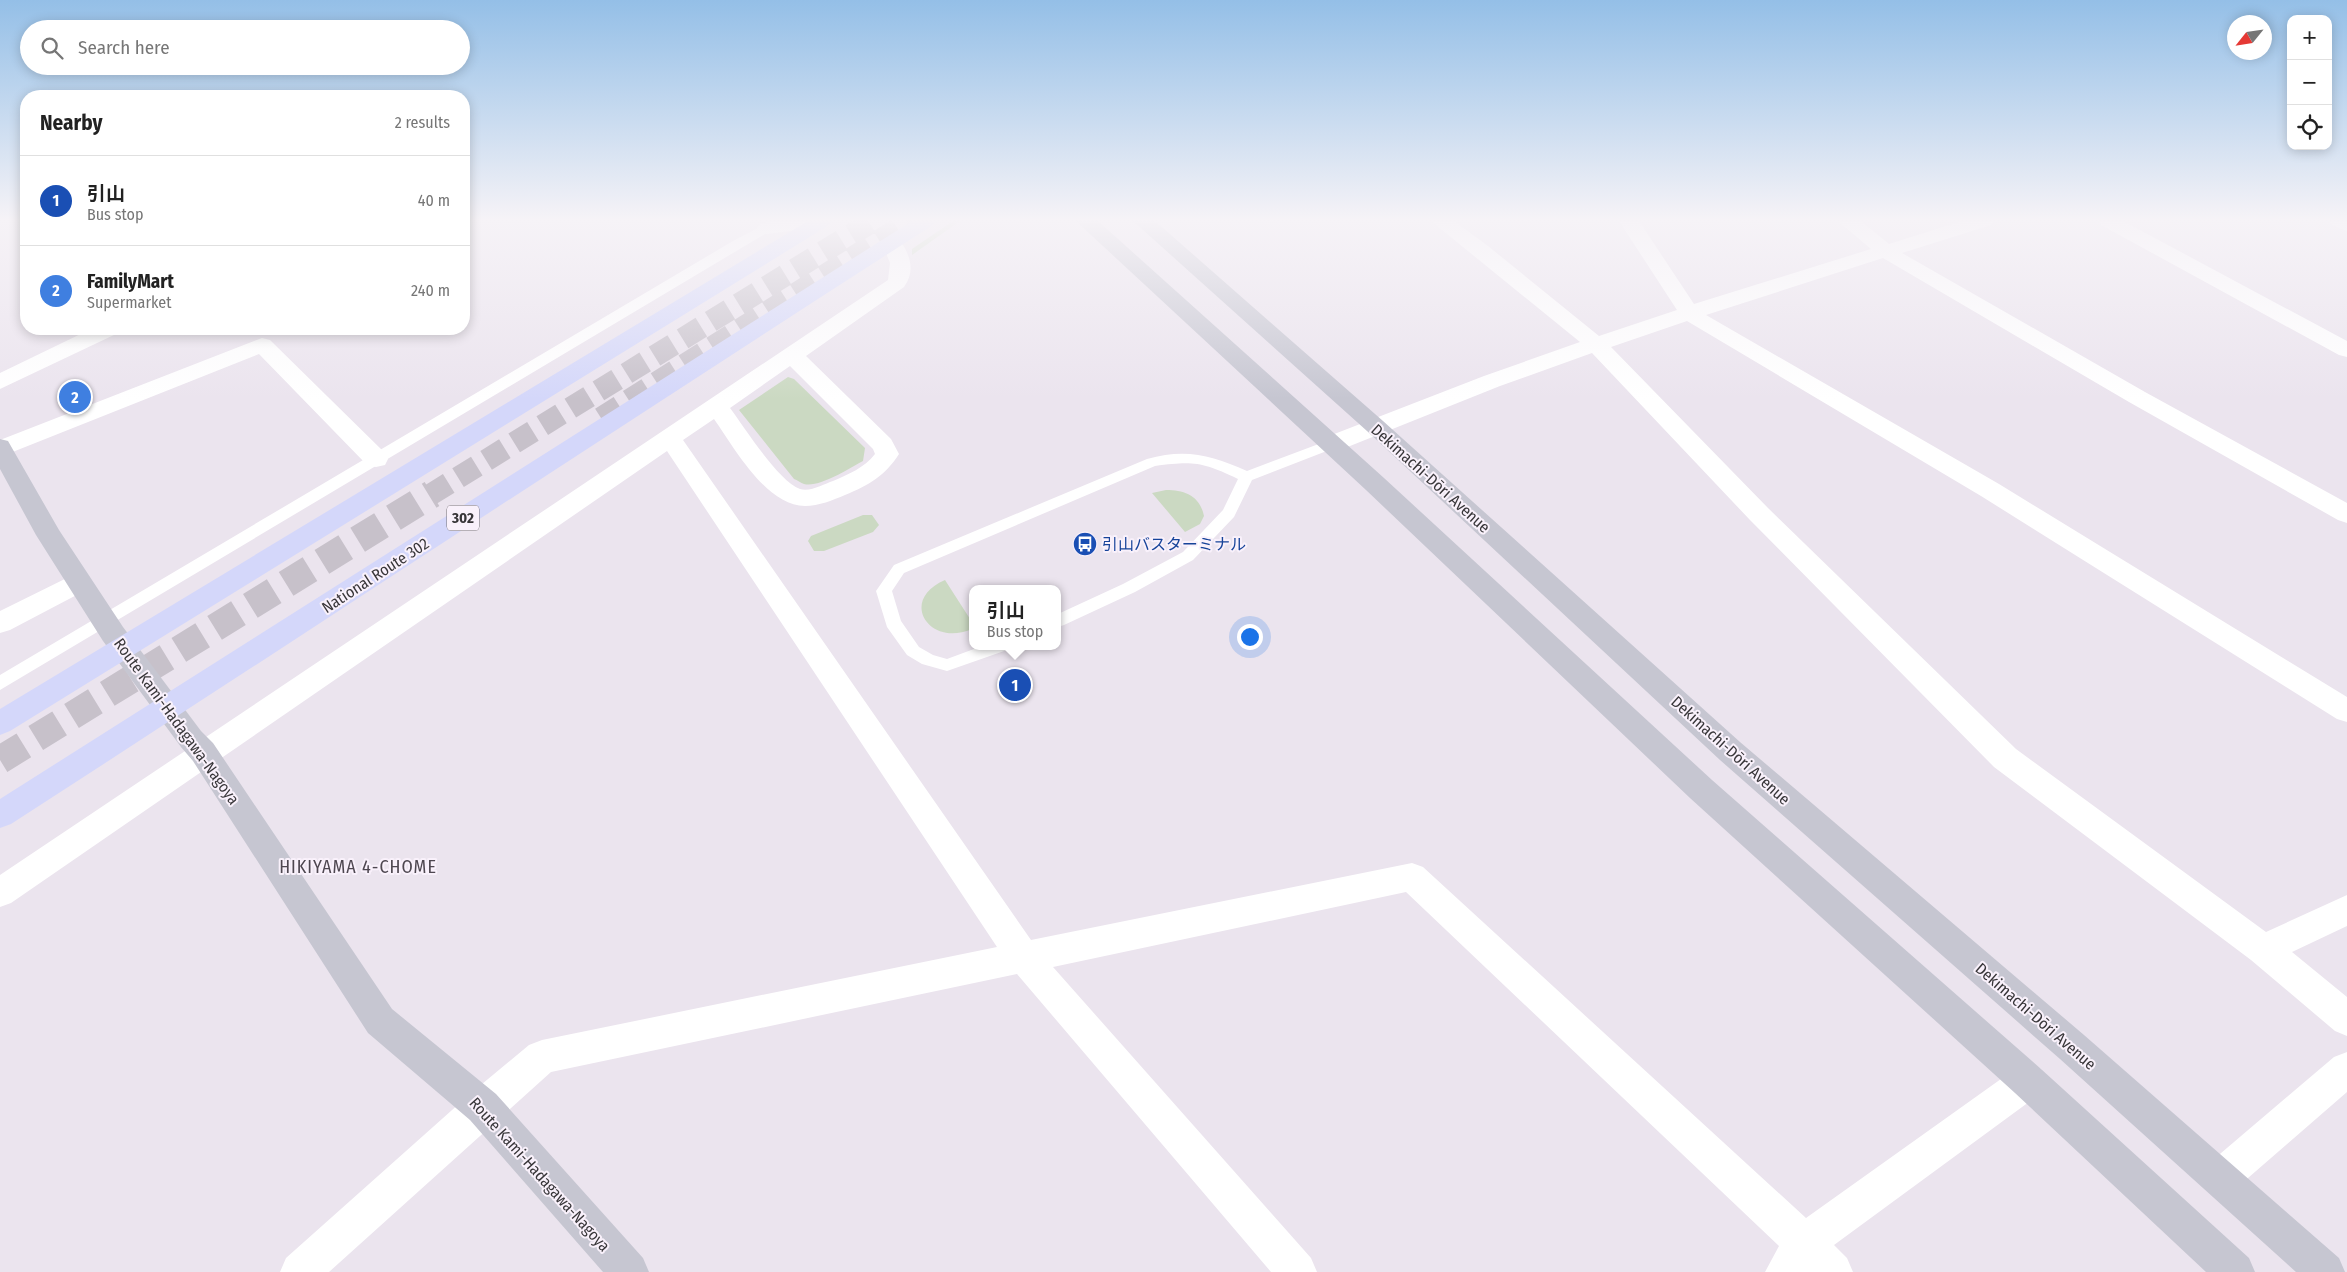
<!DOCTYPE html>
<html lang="en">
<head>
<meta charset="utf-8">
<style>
	body { margin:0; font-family:"Fira Sans Condensed","Noto Sans JP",sans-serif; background:#f6f6f6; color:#222 }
	.controls { position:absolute; right:15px; top:15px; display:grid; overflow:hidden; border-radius:10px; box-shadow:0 2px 12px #0003 }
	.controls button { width:45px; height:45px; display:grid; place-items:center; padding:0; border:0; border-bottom:1px solid #e0e0e0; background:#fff; color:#222; font:25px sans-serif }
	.compass { position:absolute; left:2227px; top:15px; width:45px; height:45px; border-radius:50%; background:#fff; box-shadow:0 2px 12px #0003; rotate:240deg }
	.you { position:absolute; left:1249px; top:636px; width:18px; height:18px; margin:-12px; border:4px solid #fff; border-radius:50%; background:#1a73e8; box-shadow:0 0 0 8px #1a73e833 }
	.badge { display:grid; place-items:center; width:32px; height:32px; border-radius:50%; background:#2563eb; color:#fff; font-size:16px; font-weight:700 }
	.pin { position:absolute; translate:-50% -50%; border:2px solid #fff; box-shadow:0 1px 5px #0006 }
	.popup { position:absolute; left:969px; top:585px; width:92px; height:65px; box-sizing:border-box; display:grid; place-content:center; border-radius:10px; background:#fff; filter:drop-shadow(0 1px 4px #0005); font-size:16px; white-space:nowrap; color:#767676 }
	.popup b { font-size:19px; color:#222 }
	.popup::after { content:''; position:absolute; left:50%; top:100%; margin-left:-10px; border:10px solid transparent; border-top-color:#fff }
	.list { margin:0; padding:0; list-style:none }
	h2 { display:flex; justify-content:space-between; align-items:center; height:65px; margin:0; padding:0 20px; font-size:21px }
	h2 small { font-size:16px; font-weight:400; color:#767676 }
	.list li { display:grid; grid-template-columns:32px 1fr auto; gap:15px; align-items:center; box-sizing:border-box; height:90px; padding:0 20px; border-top:1px solid #e0e0e0 }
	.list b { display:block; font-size:19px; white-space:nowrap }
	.list p { margin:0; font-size:16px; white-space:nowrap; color:#767676 }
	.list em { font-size:16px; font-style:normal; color:#767676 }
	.icon { flex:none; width:28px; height:28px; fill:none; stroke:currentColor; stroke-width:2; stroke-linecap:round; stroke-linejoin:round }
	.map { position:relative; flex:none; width:2347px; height:1272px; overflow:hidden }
	.search { position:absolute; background:#fff; box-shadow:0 2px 12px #0003; left:20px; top:20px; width:450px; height:55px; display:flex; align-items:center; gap:12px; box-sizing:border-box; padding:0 18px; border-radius:28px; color:#767676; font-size:19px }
	.panel { position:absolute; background:#fff; box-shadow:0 2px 12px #0003; left:20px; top:90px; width:450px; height:245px; border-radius:20px }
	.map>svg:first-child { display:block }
	.green { fill:#cbd9c2 }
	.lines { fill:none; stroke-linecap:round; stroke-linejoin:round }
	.motorway-tunnel-far1 { stroke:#c7c1ca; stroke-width:22; stroke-dasharray:22 11; stroke-linecap:butt }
	.motorway-tunnel { stroke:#c7c1ca; stroke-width:28; stroke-dasharray:28 14; stroke-linecap:butt }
	.service { fill:#fff; fill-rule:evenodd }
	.minor { fill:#fff; fill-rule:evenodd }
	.secondary { fill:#c6c6d1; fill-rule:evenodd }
	.trunk { fill:#d4d7fa; fill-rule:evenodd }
	.labels { text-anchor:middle; stroke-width:4; stroke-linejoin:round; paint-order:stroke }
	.shield { fill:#f9f1fb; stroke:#726e73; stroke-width:1 }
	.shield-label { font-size:15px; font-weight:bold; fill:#383639 }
	.street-label { font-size:16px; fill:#383639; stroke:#f9f1fb }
	.transit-label { font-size:16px; fill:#164399; stroke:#f9f1fb; text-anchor:start }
	.neighbourhood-label { font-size:18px; letter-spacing:1px; fill:#4e4750; stroke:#f9f1fb }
</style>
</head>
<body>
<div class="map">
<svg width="2347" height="1272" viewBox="0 0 2347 1272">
	<rect width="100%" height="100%" fill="#ebe4ee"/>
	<path class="green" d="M953 221H960L912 255V249Z
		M788 377 794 379 865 448 863 461C850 468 819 488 804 484 801 483 797 480 794 479L739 410Z
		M1166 490C1185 490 1200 496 1204 516L1200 524 1185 532 1152 493Z
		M863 515H872L879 525 873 532 824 551H814L808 541 811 536Z
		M945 580 972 622V629C929 648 898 600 945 580Z"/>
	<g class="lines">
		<path class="motorway-tunnel-far1" d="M601 418 910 221
			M430 495 873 221"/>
		<path class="motorway-tunnel" d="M0 760 432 494"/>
		<path class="service" d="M771 221 785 222 0 690V675L733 241Z
			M1332 439 1337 441 1339 444 1337 447 1252 480 1234 517 1193 560 1135 592 1064 625 1058 627V614L1123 584 1183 552 1223 510 1238 479C1202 462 1194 461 1155 466L904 573 892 591 901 621 919 647 933 655 947 659 982 646H1009L1007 650 947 671 922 664 907 655 887 627 876 591 894 565 1147 459C1185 448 1212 455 1247 471Z"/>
		<path class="minor" d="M773 221H830L827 225 820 227 767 234 760 232 757 228 760 224Z
			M1431 221H1454L1488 246 1599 336 1677 310 1619 221H1639L1694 304 1871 249 1838 221H1861L1889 244 1962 221H1994L1991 225 1902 253 2145 392 2347 503V523L2338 520 2129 402 1883 258 1706 315 1999 484 2347 697V722L2337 719 1981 496 1687 321 1611 347 1768 508 2016 749 2266 932 2347 895V926L2292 952 2347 997V1036L2335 1031 2251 960 1994 767 1750 520 1592 353 1500 386 1340 450 1332 452 1324 450 1320 444 1324 438 1484 376 1580 342Z
			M2098 221H2123L2347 341V357L2339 355 2101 225Z
			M2329 221H2347V231L2332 225Z
			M892 237 899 239C910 254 916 271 904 287L806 356 891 439 899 454C885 476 869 485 845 495 833 500 819 506 805 506 766 506 734 447 714 419L683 440 1031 940 1412 863 1423 867 1806 1218 2015 1069 2028 1063 2041 1069 2046 1081 2041 1093 1834 1245 1847 1258 1853 1272H1765L1779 1246 1406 892 1053 967 1311 1258 1317 1272H1271L1017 974 551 1072 329 1272H280L286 1258 470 1094 529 1045 542 1040 997 947 667 451 11 903 0 907V875L888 280 890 263 882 243 885 239ZM790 366 873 449 875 454C864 468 849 474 833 481 824 484 811 492 800 489 778 481 745 428 730 408Z
			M91 329H119L116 334 0 389V373Z
			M262 338 270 340 385 453 388 459 385 465 376 467 367 465 259 354 0 457V440Z
			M79 572 88 575 92 582 88 589 10 630 0 633V611Z
			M2347 1052V1092L2233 1191 2220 1197 2207 1191 2201 1178 2207 1165 2334 1057Z"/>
		<path class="secondary" d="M1076 221H1098L1384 478 1712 780 2041 1069 2249 1258 2255 1272H2206L2015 1093 1690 798 1366 490Z
			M1133 221H1155L1383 421 1740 742 2084 1035 2339 1258 2345 1272H2296L2060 1059 1720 760 1367 431Z
			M0 439 8 441 59 530 123 627 201 731 213 743 392 1009 496 1094 643 1258 649 1272H603L470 1120 368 1033 193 761 181 747 103 641 36 535 0 469Z"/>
		<path class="trunk" d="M808 221H832L829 225 10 731 0 735V709Z
			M912 221H936L933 225C624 423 319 625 11 824L0 828V799Z"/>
	</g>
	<linearGradient id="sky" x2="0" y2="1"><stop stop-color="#94bfe7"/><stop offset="0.55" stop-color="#f6f3f7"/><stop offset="1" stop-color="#f6f3f7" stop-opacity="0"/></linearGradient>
	<rect width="2347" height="399" fill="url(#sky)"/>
	<defs>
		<g id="bus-disc" transform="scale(1.25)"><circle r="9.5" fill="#1a4fb4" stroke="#f9f1fb"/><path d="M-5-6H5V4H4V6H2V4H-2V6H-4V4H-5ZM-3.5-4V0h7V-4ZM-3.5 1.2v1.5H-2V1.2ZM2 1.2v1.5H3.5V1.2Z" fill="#fff"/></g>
	</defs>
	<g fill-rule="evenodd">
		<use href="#bus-disc" x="1085" y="544"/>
	</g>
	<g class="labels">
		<rect class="shield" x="447" y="505.5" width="32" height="25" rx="4"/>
		<g class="shield-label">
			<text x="463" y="523">302</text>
		</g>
		<g class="street-label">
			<text transform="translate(1431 478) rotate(42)" y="6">Dekimachi-Dōri Avenue</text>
			<text transform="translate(375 575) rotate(-33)" y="6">National Route 302</text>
			<text transform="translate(177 721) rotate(54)" y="6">Route Kami-Hadagawa-Nagoya</text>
			<text transform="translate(1731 750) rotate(42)" y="6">Dekimachi-Dōri Avenue</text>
			<text transform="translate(2036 1016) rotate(41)" y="6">Dekimachi-Dōri Avenue</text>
			<text transform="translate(540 1174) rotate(48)" y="6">Route Kami-Hadagawa-Nagoya</text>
		</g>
		<g class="transit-label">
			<text x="1102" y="550">引山バスターミナル</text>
		</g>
		<g class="neighbourhood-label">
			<text x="358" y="873">HIKIYAMA 4-CHOME</text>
		</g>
	</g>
</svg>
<div class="controls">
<button>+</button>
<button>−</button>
<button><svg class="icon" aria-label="locate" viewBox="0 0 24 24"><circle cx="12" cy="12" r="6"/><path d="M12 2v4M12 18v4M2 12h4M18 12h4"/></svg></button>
</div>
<svg class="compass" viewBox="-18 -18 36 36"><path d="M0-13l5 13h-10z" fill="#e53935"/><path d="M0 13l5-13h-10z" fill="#767676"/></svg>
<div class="you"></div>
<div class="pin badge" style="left:1015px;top:685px;background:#1a4fb4">1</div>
<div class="popup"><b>引山</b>Bus stop</div>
<div class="pin badge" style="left:75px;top:397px;background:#3f7fe0">2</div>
<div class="search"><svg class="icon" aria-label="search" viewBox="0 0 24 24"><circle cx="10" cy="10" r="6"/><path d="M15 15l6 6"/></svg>Search here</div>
<section class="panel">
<h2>Nearby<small>2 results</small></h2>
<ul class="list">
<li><span class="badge" style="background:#1a4fb4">1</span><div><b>引山</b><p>Bus stop</p></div><em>40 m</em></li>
<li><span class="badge" style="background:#3f7fe0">2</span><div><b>FamilyMart</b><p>Supermarket</p></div><em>240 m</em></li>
</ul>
</section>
</div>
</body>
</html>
